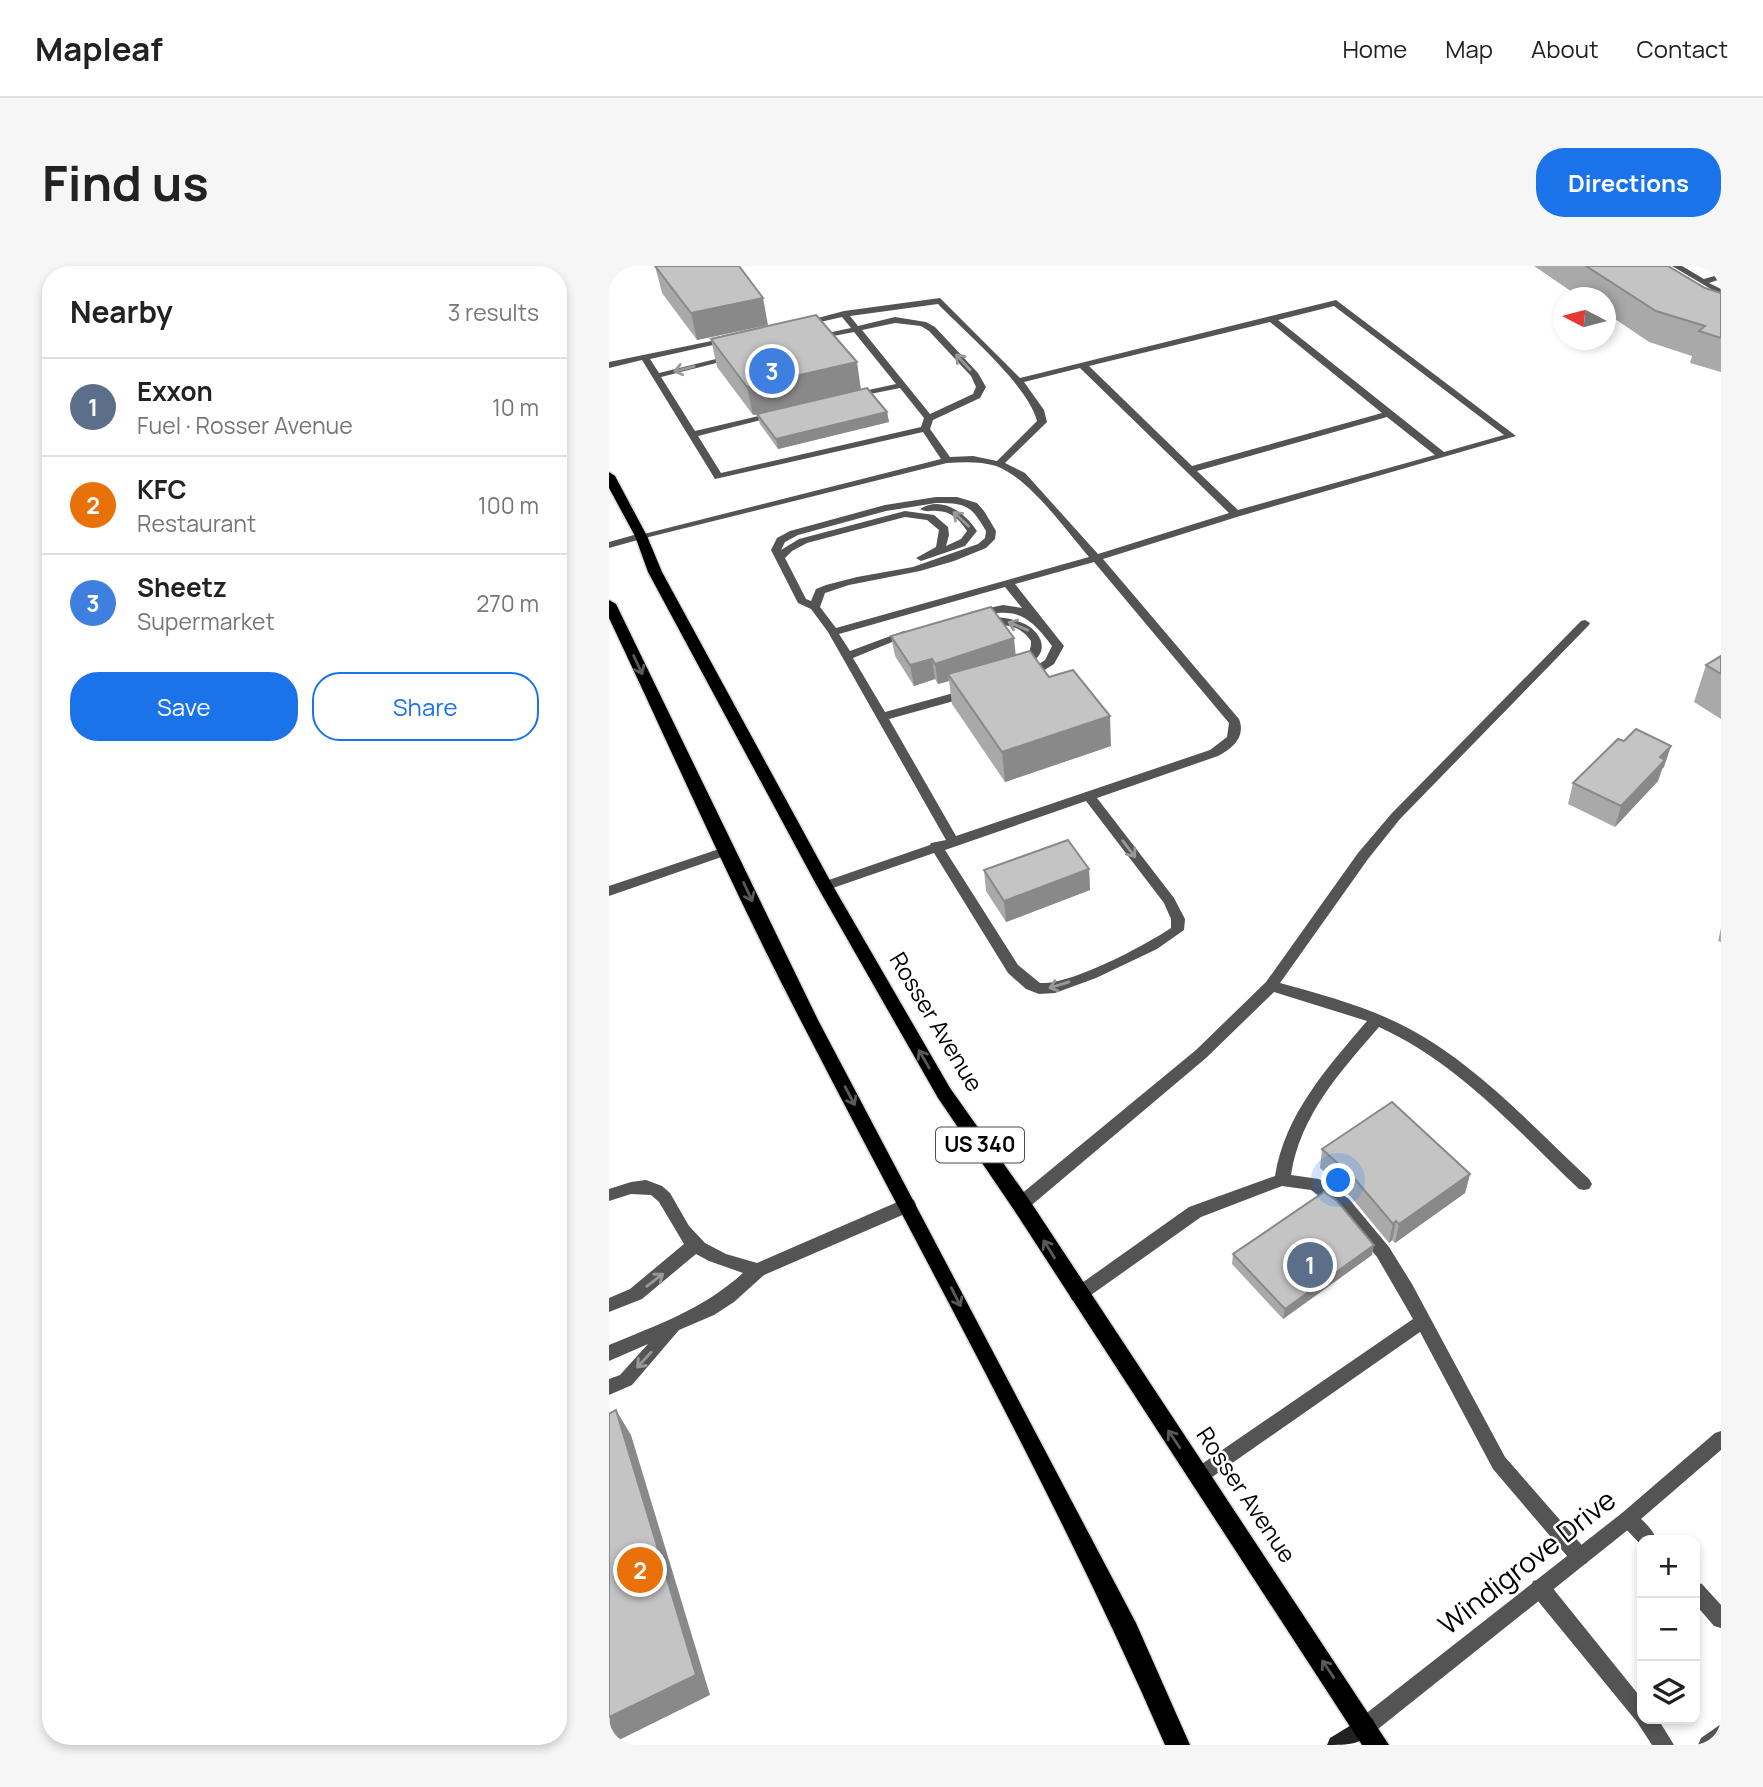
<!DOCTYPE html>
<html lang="en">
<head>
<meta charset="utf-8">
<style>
	body { margin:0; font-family:Manrope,sans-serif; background:#f6f6f6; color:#222 }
	.controls { position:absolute; right:21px; bottom:21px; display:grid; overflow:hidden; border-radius:14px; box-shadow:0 4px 10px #0003 }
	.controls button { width:63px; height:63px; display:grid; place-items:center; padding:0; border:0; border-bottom:2px solid #e0e0e0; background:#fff; color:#222; font:35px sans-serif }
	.compass { position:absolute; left:944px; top:21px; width:63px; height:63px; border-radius:50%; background:#fff; box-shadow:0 4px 10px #0003; rotate:276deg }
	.you { position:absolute; left:730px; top:915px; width:24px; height:24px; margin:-18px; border:5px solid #fff; border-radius:50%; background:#1a73e8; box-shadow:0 0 0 10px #1a73e833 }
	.badge { display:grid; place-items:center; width:46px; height:46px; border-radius:50%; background:#1a73e8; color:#fff; font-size:23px; font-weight:700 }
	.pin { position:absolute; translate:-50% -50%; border:4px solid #fff; box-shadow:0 2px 7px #0006 }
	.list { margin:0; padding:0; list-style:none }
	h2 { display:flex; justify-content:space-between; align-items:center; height:91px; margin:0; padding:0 28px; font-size:30px }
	h2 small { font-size:23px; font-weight:400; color:#767676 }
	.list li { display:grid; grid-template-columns:46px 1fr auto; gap:21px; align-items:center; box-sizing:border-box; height:98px; padding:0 28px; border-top:2px solid #e0e0e0 }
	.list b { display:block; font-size:26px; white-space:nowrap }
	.list p { margin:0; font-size:23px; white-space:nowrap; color:#767676 }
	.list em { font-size:23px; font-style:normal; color:#767676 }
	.actions { display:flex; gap:14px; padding:21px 28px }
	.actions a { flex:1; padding:16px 0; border:2px solid #1a73e8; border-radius:28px; text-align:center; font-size:24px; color:#1a73e8 }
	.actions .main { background:#1a73e8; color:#fff }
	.icon { flex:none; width:38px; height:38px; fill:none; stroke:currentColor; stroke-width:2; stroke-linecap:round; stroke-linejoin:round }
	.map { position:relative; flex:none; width:1112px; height:1479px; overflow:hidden; border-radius:28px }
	header { display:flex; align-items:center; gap:42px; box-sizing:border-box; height:98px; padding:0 35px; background:#fff; border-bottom:2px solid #e0e0e0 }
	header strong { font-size:33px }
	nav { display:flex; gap:38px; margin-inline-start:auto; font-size:24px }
	.intro { display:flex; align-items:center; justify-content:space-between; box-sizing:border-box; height:168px; padding:0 42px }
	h1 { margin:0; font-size:49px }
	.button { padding:18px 32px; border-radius:28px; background:#1a73e8; color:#fff; font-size:24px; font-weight:700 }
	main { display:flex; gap:42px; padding:0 42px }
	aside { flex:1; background:#fff; border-radius:28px; box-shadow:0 4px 10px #0003 }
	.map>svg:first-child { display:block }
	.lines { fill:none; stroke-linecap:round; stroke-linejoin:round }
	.primary-casing { stroke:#dbdbdb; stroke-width:3 }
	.lane { fill:#545454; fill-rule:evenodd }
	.street { fill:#545454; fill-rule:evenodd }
	.secondary { fill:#212121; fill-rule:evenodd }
	.primary { fill:#000; fill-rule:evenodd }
	.wall { fill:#a9a9a9 }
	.shaded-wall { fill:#898989 }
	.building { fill:#c4c4c4; stroke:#898989; stroke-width:2 }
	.oneway { stroke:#989898 }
	.oneway2 { stroke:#595959 }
	.labels { text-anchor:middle; stroke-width:5; stroke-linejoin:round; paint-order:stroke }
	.shield { fill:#fff; stroke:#4c4c4c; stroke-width:2 }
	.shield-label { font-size:21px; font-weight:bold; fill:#000 }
	.street-label { font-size:23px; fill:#000; stroke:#fff }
	.near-street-label { font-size:28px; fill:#000; stroke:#fff }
</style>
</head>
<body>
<header>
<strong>Mapleaf</strong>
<nav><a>Home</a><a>Map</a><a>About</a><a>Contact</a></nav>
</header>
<div class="intro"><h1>Find us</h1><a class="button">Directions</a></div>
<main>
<aside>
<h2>Nearby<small>3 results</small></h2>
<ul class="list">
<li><span class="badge" style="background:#5c6f8a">1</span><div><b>Exxon</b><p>Fuel · Rosser Avenue</p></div><em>10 m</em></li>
<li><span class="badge" style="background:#e8710a">2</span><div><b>KFC</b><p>Restaurant</p></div><em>100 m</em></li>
<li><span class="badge" style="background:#3f7fe0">3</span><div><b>Sheetz</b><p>Supermarket</p></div><em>270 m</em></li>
</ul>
<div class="actions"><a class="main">Save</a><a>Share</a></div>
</aside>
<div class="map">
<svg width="1112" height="1479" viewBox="0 0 1112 1479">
	<rect width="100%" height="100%" fill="#fff"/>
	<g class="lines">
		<g class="primary-casing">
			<path id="primary" d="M0 206 6 210 38 270 53 306 224 620 341 822 419 932 780 1479H753L405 944 329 832 208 620 39 306 26 270 0 222Z
				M0 334 7 338 209 754 527 1357 581 1479H556C449 1232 316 996 193 757 124 625 64 487 0 352Z"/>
		</g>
		<path class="lane" d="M331 32 411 112 727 34 907 170 631 250 494 293 630 453C637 471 624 482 609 490L488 532 565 632 576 653 575 664 548 683 487 712 446 727 430 728 417 723 399 707 325 587 221 623H211L209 620 211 617 321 579 322 577 337 574 219 366 202 343 189 337 162 284 168 272 181 265 276 239 327 231H348L368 237 375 245 387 265 386 273 377 282 345 295 311 305 240 319 216 327 211 341 227 362 480 291C457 264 419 211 387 200 371 195 354 196 338 197L32 273 27 270 332 193 314 166 106 213 33 94 0 102V96L122 71V75L41 93 50 107 123 89 127 92 52 111 86 165 167 146 172 149 89 170 112 207 312 161 315 152 291 122 241 132V128L287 118 245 66 204 74V70L242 62 233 51 194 60 190 57 235 45ZM329 38C356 66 419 119 428 155L388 195 364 190 341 191 321 163 324 154 371 132 377 121 369 107 326 61 317 56 286 51 249 60 241 50ZM725 40 895 169 835 186 669 54ZM661 56 773 147 583 200 480 100ZM286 57 312 60 320 65 362 110 367 121 364 128 321 148 253 64ZM471 102 620 247 489 288 416 207 396 197 438 156 435 144 415 116ZM778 151 826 189 629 244 588 205ZM327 237C357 237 362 239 377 265L376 272 369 278 304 301 248 311 217 319 207 323 202 335 197 333 176 292 183 285 198 277 296 251 318 254 330 264 327 281 307 292 312 295 356 280 368 265C356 247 333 229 311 243 318 247 321 244 328 245 342 245 351 254 358 265L352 273 337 280 340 269 339 261 325 249 296 245 190 273 172 284 176 276 189 269 277 245ZM485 296 620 457 618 471 601 484 347 570 280 453 363 430 365 427 359 423 276 446 244 392 305 367 303 365H295L241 385 230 368 396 321 413 342 394 339 361 346 360 348 365 351C406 342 418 346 443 380L436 394 413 410 419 413 423 412 445 398 455 380 406 318ZM477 535 555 637 562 653V662C535 680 462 719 431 717L409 699 336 584Z
			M388 351C398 352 407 354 416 358 433 367 441 386 421 397 415 400 412 402 405 401V397C415 391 423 388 422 375 404 350 385 365 370 355L375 352Z
			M976 354 981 357 980 359 791 553 759 593 671 717C711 728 752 739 789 757 863 793 921 858 980 913L983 918 980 923 975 924 970 923C908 864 848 796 770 761 732 805 691 849 682 909L710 913 740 933 780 981 803 1018 896 1191 978 1285 980 1291 978 1297 971 1300 964 1297 884 1203 811 1066 596 1216 590 1218 584 1216 581 1210 584 1204 804 1053 768 991 728 943 702 924 673 920 592 951 475 1034 469 1036 463 1034 461 1029 463 1024 580 941 666 910C676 848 718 802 758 755L665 726 597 792 418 943 412 945 406 943 404 938 406 933 587 784 657 716 749 587 783 547 972 355Z
			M119 580 124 581 125 584 124 587 0 630V620Z
			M37 914 53 920 61 927 80 960 96 977 117 988 148 997 293 934 299 932 305 934 307 939 305 944 155 1009 125 1036 105 1049 70 1064 23 1119 0 1129V1113L11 1109 39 1078 0 1095V1079C50 1058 93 1044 134 1007L100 995 87 988 33 1033 0 1046V1032L21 1023 75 978 50 936 42 929 22 928 0 935V923L22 916Z
			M1019 1244C1030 1249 1044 1263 1048 1274H1033V1280L1013 1259 1010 1253 1013 1247Z
			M931 1313 938 1315 1033 1433V1453H1049L1065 1479H1043L1028 1456 924 1329 922 1322 924 1315Z
			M1086 1316 1093 1318 1112 1339V1362L1105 1360 1086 1338Z
			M1112 1458V1479H1089L1092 1472Z"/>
		<path class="street" d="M1063 0H1073L1095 13 1112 8V13L1100 17 1112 23V29Z
			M32 267 37 270 36 272 0 282V276Z
			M1112 1165V1184L1025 1259 764 1467 757 1470 750 1467 747 1460 750 1453 1013 1247 1106 1167Z"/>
		<path class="secondary" d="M757 1450 764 1453 767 1460C758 1479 737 1479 718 1479L721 1472Z"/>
		<use href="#primary" class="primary"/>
	</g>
	<path class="wall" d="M46 0 159 59 88 74 53 27Z
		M925 0H1059L1096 22 1112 27V106L1081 97 1083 90 1040 76 997 47V32H972Z
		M102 73 252 124 144 149 108 101Z
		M278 146 280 156 169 183 151 158 148 148Z
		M282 370 406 389 440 411 502 480 396 516 343 438 340 415 329 418 326 413 305 420 286 390Z
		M1112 390V453L1085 436 1097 399Z
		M1055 501 1053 503 1049 515 1006 561 959 538 964 517Z
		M480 603 481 624 397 656 377 625 375 604Z
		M1112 662V676L1109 675Z
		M713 883 861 908 856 927 786 977 783 974 780 977 742 931 711 902Z
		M624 988 763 989 674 1053 623 998Z"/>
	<path class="shaded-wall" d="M154 32 159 59 88 74 82 47Z
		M248 96 252 124 144 149 138 121Z
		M278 146 280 156 169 183 167 173Z
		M405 372 407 392 339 408 340 415 329 418 326 398Z
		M323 393 326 413 305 420 301 399Z
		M501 450 502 480 396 516 393 486Z
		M1062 480 1055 501 1053 503 1049 515 1006 561 1012 540 1051 491Z
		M480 603 481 624 397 656 395 635Z
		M861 908 856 927 786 977 790 958Z
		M787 955 783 974 780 977 784 958Z
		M765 979 763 989 674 1053 676 1043Z
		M7 1144 22 1169 101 1429 0 1479Z"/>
	<path class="building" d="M46 0H130L154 32 82 47Z
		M977 0H1059L1096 22 1112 27V72L1090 65 1096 60 1047 45Z
		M207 49 248 96 138 121 102 73Z
		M258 122 278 146 167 173 148 148Z
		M382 341 405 372 326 398 323 393 301 399 282 370Z
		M421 385 440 411 464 404 501 450 393 486 339 408Z
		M1112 390V408L1097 399Z
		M1027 463 1062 480 1051 491 1056 494 1012 540 964 517 1009 473 1015 475Z
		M459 574 480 603 395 635 375 604Z
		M783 836 861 908 790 958 787 955 784 958 745 912 713 883Z
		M715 926 728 935 765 979 676 1043 624 988Z
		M7 1144 87 1409 0 1451V1148Z"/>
	<defs><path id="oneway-shaft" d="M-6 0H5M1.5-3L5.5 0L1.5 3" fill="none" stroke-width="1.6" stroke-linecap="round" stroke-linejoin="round" transform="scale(1.75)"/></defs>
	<g class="oneway">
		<use href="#oneway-shaft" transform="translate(354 96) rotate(-133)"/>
		<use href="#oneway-shaft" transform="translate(75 103) rotate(166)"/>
		<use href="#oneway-shaft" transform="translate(352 253) rotate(-137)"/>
		<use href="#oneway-shaft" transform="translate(409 360) rotate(-157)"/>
		<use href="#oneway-shaft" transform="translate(520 583) rotate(53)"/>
		<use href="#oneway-shaft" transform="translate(450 719) rotate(163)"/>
		<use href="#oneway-shaft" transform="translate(46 1014) rotate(-37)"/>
		<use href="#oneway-shaft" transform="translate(35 1094) rotate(133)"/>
	</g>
	<g class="oneway2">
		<use href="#oneway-shaft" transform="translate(29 399) rotate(65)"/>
		<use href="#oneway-shaft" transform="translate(139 626) rotate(65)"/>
		<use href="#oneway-shaft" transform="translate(315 793) rotate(-120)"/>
		<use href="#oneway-shaft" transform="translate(241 830) rotate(62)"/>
		<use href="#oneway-shaft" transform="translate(440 983) rotate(-122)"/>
		<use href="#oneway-shaft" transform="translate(347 1031) rotate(63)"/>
		<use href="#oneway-shaft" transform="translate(565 1173) rotate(-124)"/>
		<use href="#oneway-shaft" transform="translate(719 1403) rotate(-124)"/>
	</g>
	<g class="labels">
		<rect class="shield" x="327" y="861.5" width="88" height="35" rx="5"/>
		<g class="shield-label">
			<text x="371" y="886">US 340</text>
		</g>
		<g class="street-label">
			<text transform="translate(327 756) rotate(59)" y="8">Rosser Avenue</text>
			<text transform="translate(637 1229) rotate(56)" y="8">Rosser Avenue</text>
		</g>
		<g class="near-street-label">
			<text transform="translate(918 1296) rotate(-38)" y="10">Windigrove Drive</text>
		</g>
	</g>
</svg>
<div class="controls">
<button>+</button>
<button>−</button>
<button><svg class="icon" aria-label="layers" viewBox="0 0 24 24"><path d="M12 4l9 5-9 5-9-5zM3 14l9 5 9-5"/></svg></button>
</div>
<svg class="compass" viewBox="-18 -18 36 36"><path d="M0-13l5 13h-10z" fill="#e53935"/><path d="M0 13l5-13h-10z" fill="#767676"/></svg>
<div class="you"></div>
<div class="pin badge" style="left:701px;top:999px;background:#5c6f8a">1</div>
<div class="pin badge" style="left:31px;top:1304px;background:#e8710a">2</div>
<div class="pin badge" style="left:163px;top:105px;background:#3f7fe0">3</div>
</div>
</main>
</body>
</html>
